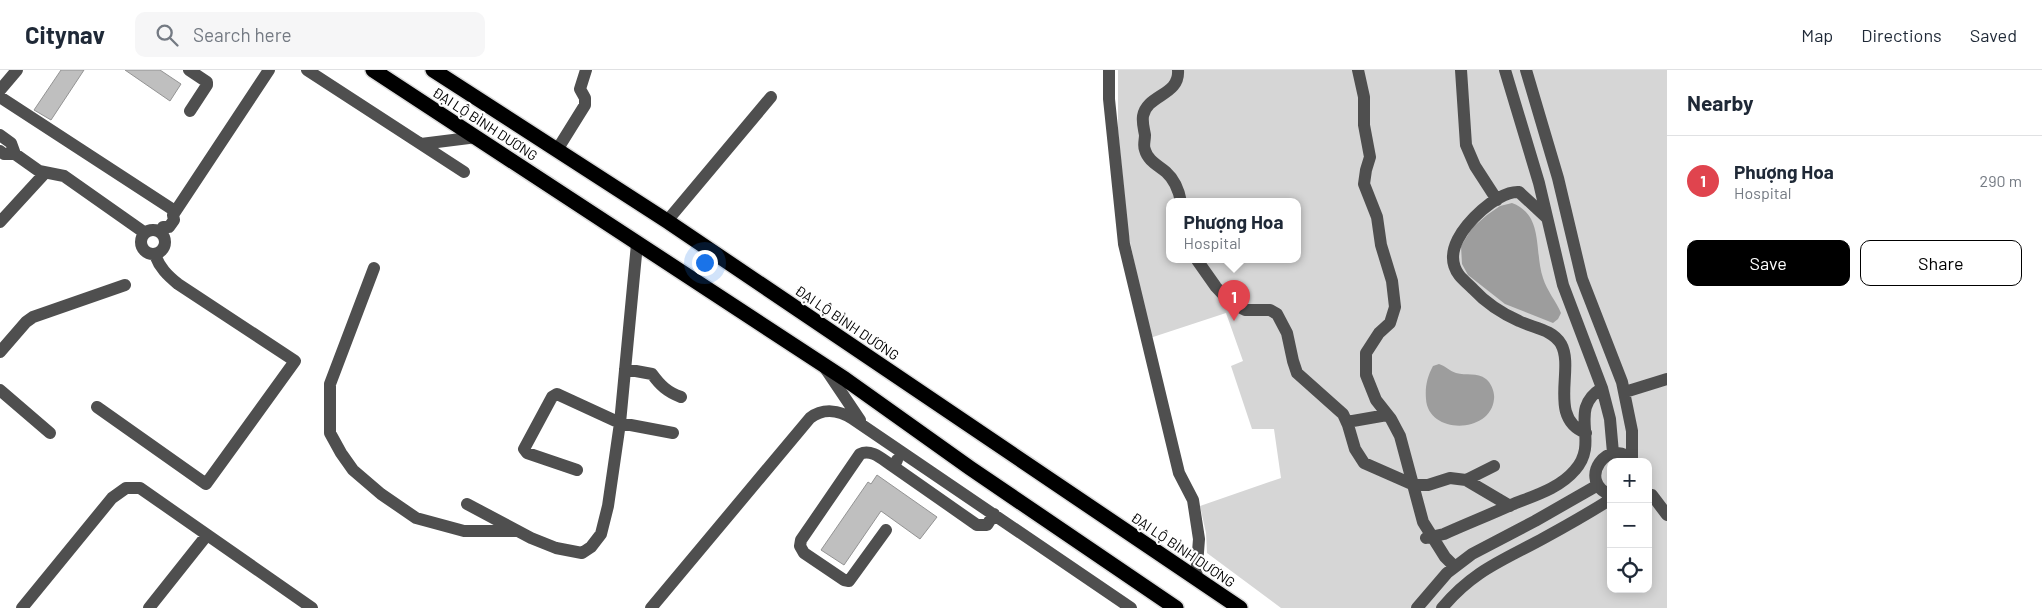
<!DOCTYPE html>
<html lang="en">
<head>
<meta charset="utf-8">
<style>
	body { margin:0; font-family:Barlow,sans-serif; background:#f6f6f7; color:#1f2937 }
	.controls { position:absolute; right:15px; bottom:15px; display:grid; overflow:hidden; border-radius:10px; box-shadow:0 2px 12px #0003 }
	.controls button { width:45px; height:45px; display:grid; place-items:center; padding:0; border:0; border-bottom:1px solid #e0e1e3; background:#fff; color:#1f2937; font:25px sans-serif }
	.you { position:absolute; left:704px; top:192px; width:18px; height:18px; margin:-12px; border:4px solid #fff; border-radius:50%; background:#1a73e8; box-shadow:0 0 0 8px #1a73e833 }
	.badge { display:grid; place-items:center; width:32px; height:32px; border-radius:50%; background:#000; color:#fff; font-size:16px; font-weight:700 }
	.pin { position:absolute; translate:-50% -41px; filter:drop-shadow(0 1px 2px #0008) }
	.pin::after { content:''; position:absolute; top:26px; width:18px; height:15px; background:inherit; clip-path:polygon(0 0,100% 0,50% 100%) }
	.popup { position:absolute; left:1166px; top:128px; width:135px; height:65px; box-sizing:border-box; display:grid; place-content:center; border-radius:10px; background:#fff; filter:drop-shadow(0 1px 4px #0005); font-size:16px; white-space:nowrap; color:#747a83 }
	.popup b { font-size:19px; color:#1f2937 }
	.popup::after { content:''; position:absolute; left:50%; top:100%; margin-left:-10px; border:10px solid transparent; border-top-color:#fff }
	.list { margin:0; padding:0; list-style:none }
	h2 { display:flex; justify-content:space-between; align-items:center; height:65px; margin:0; padding:0 20px; font-size:21px }
	h2 small { font-size:16px; font-weight:400; color:#747a83 }
	.list li { display:grid; grid-template-columns:32px 1fr auto; gap:15px; align-items:center; box-sizing:border-box; height:90px; padding:0 20px; border-top:1px solid #e0e1e3 }
	.list b { display:block; font-size:19px; white-space:nowrap }
	.list p { margin:0; font-size:16px; white-space:nowrap; color:#747a83 }
	.list em { font-size:16px; font-style:normal; color:#747a83 }
	.actions { display:flex; gap:10px; padding:15px 20px }
	.actions a { flex:1; padding:11px 0; border:1px solid #000; border-radius:10px; text-align:center; font-size:18px; color:#000 }
	.actions .main { background:#000; color:#fff }
	.icon { flex:none; width:28px; height:28px; fill:none; stroke:currentColor; stroke-width:2; stroke-linecap:round; stroke-linejoin:round }
	.map { position:relative; flex:none; width:1667px; height:538px; overflow:hidden }
	header { display:flex; align-items:center; gap:30px; box-sizing:border-box; height:70px; padding:0 25px; background:#fff; border-bottom:1px solid #e0e1e3 }
	header strong { font-size:24px }
	nav { display:flex; gap:28px; margin-inline-start:auto; font-size:18px }
	.search { width:350px; height:45px; background:#f6f6f7; display:flex; align-items:center; gap:12px; box-sizing:border-box; padding:0 18px; border-radius:10px; color:#747a83; font-size:19px }
	main { display:flex }
	aside { flex:1; background:#fff }
	.map>svg:first-child { display:block }
	.green { fill:#d6d6d6; fill-rule:evenodd }
	.water { fill:#9d9d9d }
	.building { fill:#bfbfbf; stroke:#939393 }
	.lines { fill:none; stroke-linecap:round; stroke-linejoin:round }
	.highway-casing { stroke:#dbdbdb; stroke-width:18 }
	.minor { stroke:#4f4f4f; stroke-width:12 }
	.highway { stroke:#000; stroke-width:15 }
	.labels { text-anchor:middle; stroke-width:4.5; stroke-linejoin:round; paint-order:stroke }
	.street-label { font-size:14px; fill:#000; stroke:#fff }
</style>
</head>
<body>
<header>
<strong>Citynav</strong>
<div class="search"><svg class="icon" aria-label="search" viewBox="0 0 24 24"><circle cx="10" cy="10" r="6"/><path d="M15 15l6 6"/></svg>Search here</div>
<nav><a>Map</a><a>Directions</a><a>Saved</a></nav>
</header>
<main>
<div class="map">
<svg width="1667" height="538" viewBox="0 0 1667 538">
	<rect width="100%" height="100%" fill="#fff"/>
	<path class="green" d="M1118 0H1667V538H1281L1207 483 1206 463 1200 436 1281 408 1274 359H1252L1231 296 1243 291 1226 243 1150 268 1128 162 1118 60ZM1170 132H1298V190H1170ZM1611 392H1648V519H1611Z"/>
	<path class="water" d="M1512 133C1544 145 1534 181 1543 208 1547 221 1556 231 1561 243L1558 249 1553 253 1505 234 1468 205 1462 194 1461 176 1472 158 1487 145 1500 136Z
		M1439 294C1446 296 1449 301 1456 303 1466 306 1477 302 1486 309 1491 313 1495 322 1494 329 1491 364 1428 365 1426 329 1425 317 1427 307 1433 296Z"/>
	<path class="building" d="M61 0H84L51 50 34 40Z
		M125 0H160L181 14 170 31Z
		M877 405 937 447 920 469 881 441 844 495 821 480 868 412 871 414Z"/>
	<g class="lines">
		<g class="highway-casing">
			<path id="highway" d="M373 0 845 309 970 398 1176 538
				M433 0 667 151 1240 538"/>
		</g>
		<path class="minor" d="M189 0 207 12V15L190 41
			M307 0 464 102
			M1109 0V29L1124 174 1179 403 1193 430 1199 469 1196 508
			M1178 0C1180 26 1147 24 1143 46 1142 53 1144 59 1145 65 1145 70 1143 76 1145 80 1148 91 1158 95 1166 102 1175 110 1179 121 1181 132
			M1358 0 1364 27V55L1370 87 1366 100 1364 114 1377 147 1381 175 1392 211 1395 237 1390 253 1379 263 1366 283V305L1376 330 1391 349 1400 366 1423 452 1445 487 1455 497
			M1461 0 1466 75 1475 96 1497 130
			M1505 0 1539 113 1563 215 1602 318 1610 349 1613 383
			M1526 0 1558 108 1582 209 1622 312 1632 361V389
			M0 20 17 0
			M0 27 175 141
			M0 65 11 73 15 84 39 101 64 106 145 163
			M421 74 477 67
			M557 80 585 35V28L580 19 586 0
			M0 81 4 84H15
			M1546 147 1519 122C1507 121 1491 132 1482 140 1465 155 1442 182 1459 205 1463 210 1468 214 1473 219 1486 233 1501 243 1519 251 1533 258 1552 259 1561 274 1575 299 1547 348 1586 363
			M667 151 771 27
			M0 152 45 103
			M163 157H169L174 150 173 145 269 0
			M141 172a12 12 0 1 1 24 0a12 12 0 1 1-24 0Z
			M1197 190 1216 217 1231 233 1245 240H1270L1277 244 1287 263 1293 291 1297 303 1343 344 1348 355 1355 379 1364 393 1414 415H1428L1450 408 1466 410 1510 436
			M374 198 330 314V363L341 383 353 400 381 424 416 448 464 461H516
			M0 282 26 252 33 247 125 215
			M825 298 860 350
			M625 299 652 304C660 315 667 322 681 327
			M0 320 50 363
			M1625 322 1667 309
			M97 337 206 414 295 291 178 214C167 205 160 198 155 185
			M1347 352 1387 345
			M897 390 894 397 977 455H987L994 444
			M577 400 527 383 524 379 552 327 557 324 620 353 673 363
			M1466 410 1494 396
			M1611 425C1575 412 1609 363 1634 392
			M1652 425 1667 445
			M467 434 531 468 556 478 582 483 591 477 601 464 608 436 620 353 637 174
			M886 460 849 511 844 510 804 483 800 476 801 470 860 384C872 378 884 391 894 397
			M1426 468 1444 464C1466 454 1489 445 1511 435 1533 426 1559 419 1575 400 1601 371 1566 340 1602 318
			M22 538 112 428 126 418H140L312 538
			M149 538 207 465
			M651 538 810 348C823 338 839 340 853 349L1131 538
			M1417 538 1447 503 1472 484 1535 451 1598 415
			M1442 538C1474 500 1502 491 1544 468 1566 456 1589 443 1611 429"/>
		<use href="#highway" class="highway"/>
	</g>
	<g class="labels">
		<g class="street-label">
			<text transform="translate(485 54) rotate(33)" y="5">ĐẠI LỘ BÌNH DƯƠNG</text>
			<text transform="translate(847 253) rotate(34)" y="5">ĐẠI LỘ BÌNH DƯƠNG</text>
			<text transform="translate(1183 480) rotate(34)" y="5">ĐẠI LỘ BÌNH DƯƠNG</text>
		</g>
	</g>
</svg>
<div class="controls">
<button>+</button>
<button>−</button>
<button><svg class="icon" aria-label="locate" viewBox="0 0 24 24"><circle cx="12" cy="12" r="6"/><path d="M12 2v4M12 18v4M2 12h4M18 12h4"/></svg></button>
</div>
<div class="you"></div>
<div class="pin badge" style="left:1234px;top:251px;background:#e0444e">1</div>
<div class="popup"><b>Phượng Hoa</b>Hospital</div>
</div>
<aside>
<h2>Nearby<small></small></h2>
<ul class="list">
<li><span class="badge" style="background:#e0444e">1</span><div><b>Phượng Hoa</b><p>Hospital</p></div><em>290 m</em></li>
</ul>
<div class="actions"><a class="main">Save</a><a>Share</a></div>
</aside>
</main>
</body>
</html>
